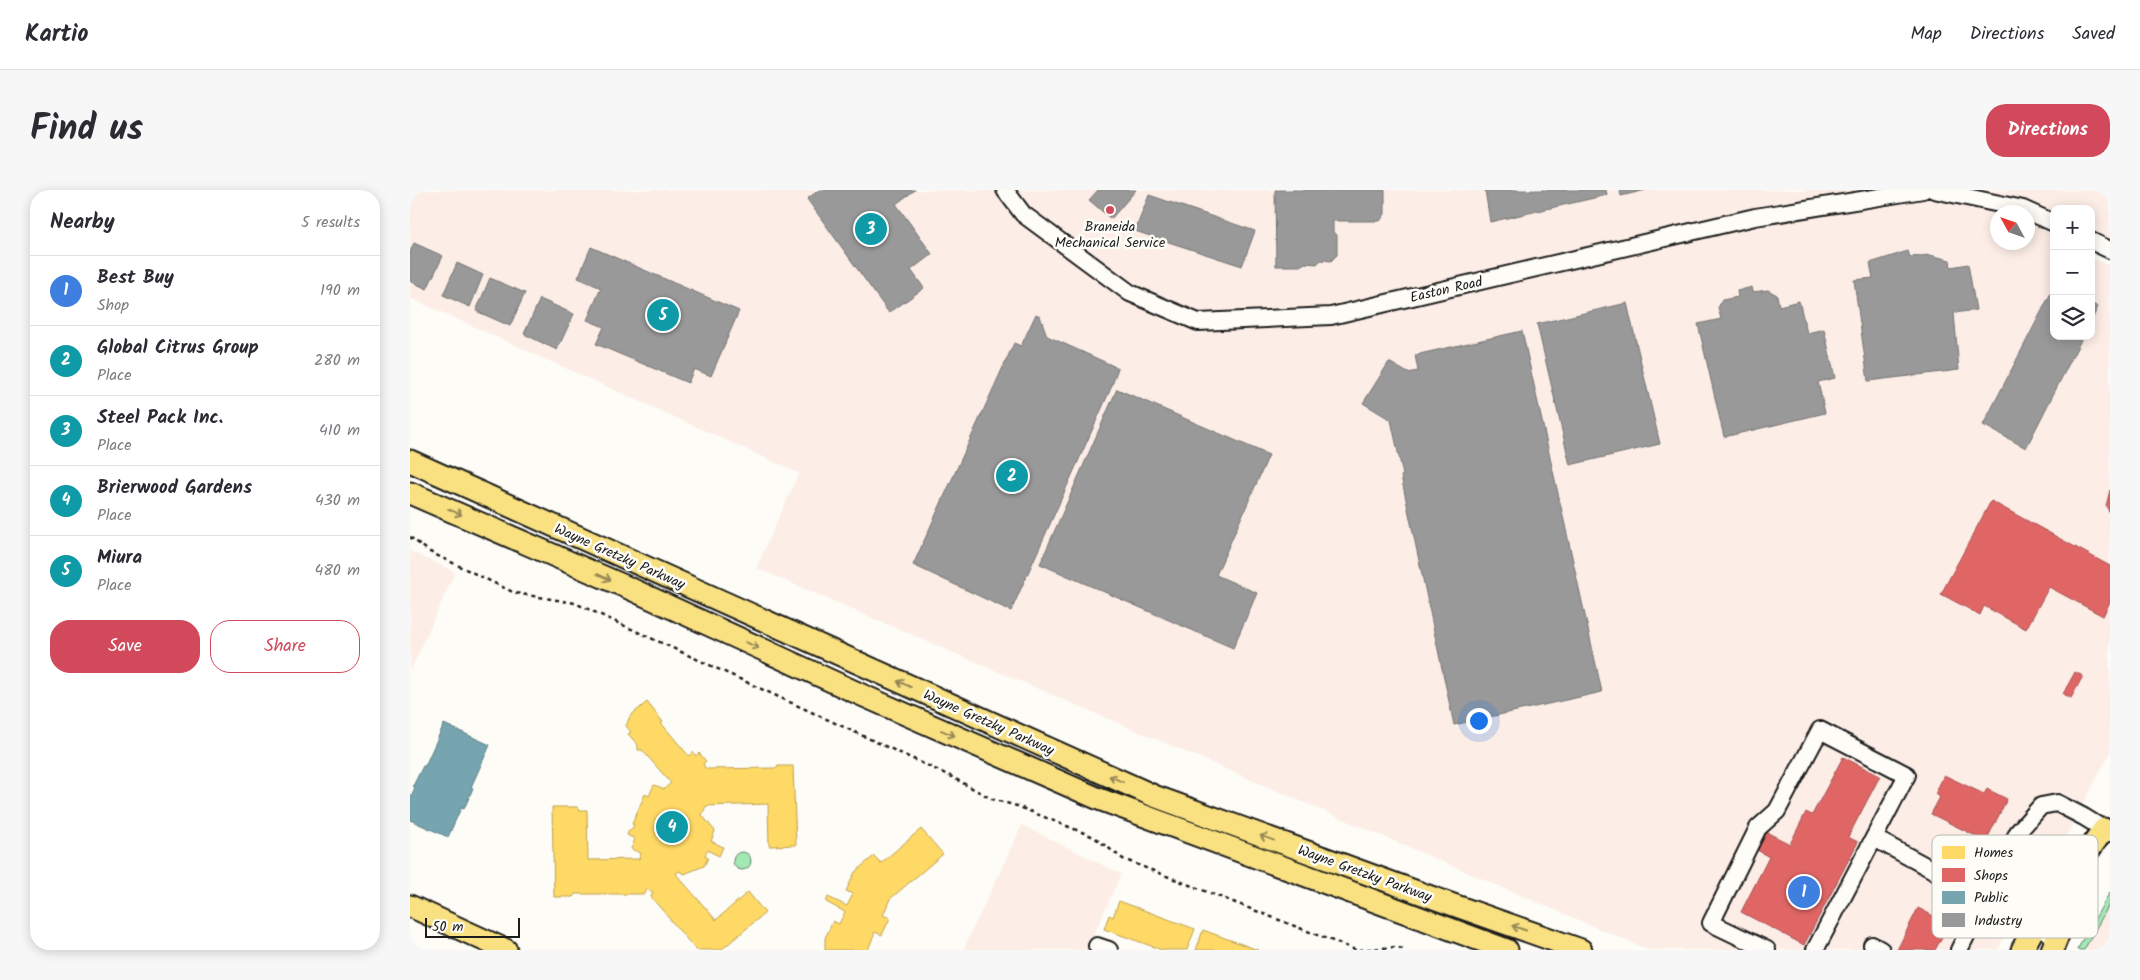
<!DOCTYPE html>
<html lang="en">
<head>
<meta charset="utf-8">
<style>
	body { margin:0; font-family:Kalam,sans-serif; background:#f7f7f7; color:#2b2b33 }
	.controls { position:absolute; right:15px; top:15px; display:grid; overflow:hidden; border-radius:10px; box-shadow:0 2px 12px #0003 }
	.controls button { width:45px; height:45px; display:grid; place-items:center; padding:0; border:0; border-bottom:1px solid #e1e1e2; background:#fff; color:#2b2b33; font:25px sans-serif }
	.compass { position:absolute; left:1580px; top:15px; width:45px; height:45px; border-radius:50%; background:#fff; box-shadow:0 2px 12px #0003; rotate:310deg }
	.scale { position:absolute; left:15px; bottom:12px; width:95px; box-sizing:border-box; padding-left:5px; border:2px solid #1c1c1c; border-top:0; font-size:14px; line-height:18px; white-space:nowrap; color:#1c1c1c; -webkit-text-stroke:4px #fdfcf7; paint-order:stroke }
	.you { position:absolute; left:1068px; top:530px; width:18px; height:18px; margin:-12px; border:4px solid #fff; border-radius:50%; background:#1a73e8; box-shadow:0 0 0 8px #1a73e833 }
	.badge { display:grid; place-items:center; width:32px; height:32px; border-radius:50%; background:#d1495b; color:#fff; font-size:16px; font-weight:700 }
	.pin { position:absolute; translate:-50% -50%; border:2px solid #fff; box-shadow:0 1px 5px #0006 }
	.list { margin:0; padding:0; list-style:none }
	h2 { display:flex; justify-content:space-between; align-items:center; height:65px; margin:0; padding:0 20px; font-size:21px }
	h2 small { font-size:16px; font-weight:400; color:#7c7c81 }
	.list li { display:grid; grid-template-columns:32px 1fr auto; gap:15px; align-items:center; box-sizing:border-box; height:70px; padding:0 20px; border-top:1px solid #e1e1e2 }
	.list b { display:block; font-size:19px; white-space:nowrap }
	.list p { margin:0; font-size:16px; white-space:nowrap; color:#7c7c81 }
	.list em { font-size:16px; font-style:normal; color:#7c7c81 }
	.actions { display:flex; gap:10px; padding:15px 20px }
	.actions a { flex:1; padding:11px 0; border:1px solid #d1495b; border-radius:20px; text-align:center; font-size:18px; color:#d1495b }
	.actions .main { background:#d1495b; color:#fff }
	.icon { flex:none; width:28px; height:28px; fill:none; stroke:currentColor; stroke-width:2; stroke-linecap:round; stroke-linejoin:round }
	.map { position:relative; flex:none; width:1700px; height:760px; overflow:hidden; border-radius:20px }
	header { display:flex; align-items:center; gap:30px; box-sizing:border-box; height:70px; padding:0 25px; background:#fff; border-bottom:1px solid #e1e1e2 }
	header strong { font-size:24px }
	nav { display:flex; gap:28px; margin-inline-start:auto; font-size:18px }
	.intro { display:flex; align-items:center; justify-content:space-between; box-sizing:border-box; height:120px; padding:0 30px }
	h1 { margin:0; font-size:35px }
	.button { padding:12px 22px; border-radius:20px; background:#d1495b; color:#fff; font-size:18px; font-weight:700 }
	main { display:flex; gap:30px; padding:0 30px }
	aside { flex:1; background:#fff; border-radius:20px; box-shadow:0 2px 12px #0003 }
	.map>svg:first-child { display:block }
	.built { fill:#fcede6; fill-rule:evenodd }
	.green { fill:#a2e8b5; stroke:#5f8268 }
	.homes { fill:#ffd966; stroke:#bba050 }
	.shops { fill:#e06666; stroke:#a55050 }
	.public { fill:#76a5af; stroke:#5b7c83 }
	.industry { fill:#999; stroke:#747474 }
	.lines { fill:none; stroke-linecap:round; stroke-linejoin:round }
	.minor-casing { stroke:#1c1c1c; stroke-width:20 }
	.major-casing { stroke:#1c1c1c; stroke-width:25 }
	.path { stroke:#1c1c1c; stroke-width:2.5; stroke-dasharray:4 4; stroke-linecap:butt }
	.minor { stroke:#fdfcf7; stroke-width:16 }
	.major { stroke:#f9e181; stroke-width:21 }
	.oneway { stroke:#968854 }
	.poi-dot { fill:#d1495b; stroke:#fdfcf7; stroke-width:2 }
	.labels { text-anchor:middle; stroke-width:5; stroke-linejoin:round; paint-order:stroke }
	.poi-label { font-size:14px; fill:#1c1c1c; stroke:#fdfcf7 }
	.street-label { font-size:14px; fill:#1c1c1c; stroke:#fdfcf7 }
	.key { fill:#fdfcf7; stroke:#bab9b5; stroke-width:1 }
	.key-label { font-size:14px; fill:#1c1c1c }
</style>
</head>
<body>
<header>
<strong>Kartio</strong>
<nav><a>Map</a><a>Directions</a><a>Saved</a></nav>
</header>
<div class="intro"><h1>Find us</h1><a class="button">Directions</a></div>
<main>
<aside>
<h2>Nearby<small>5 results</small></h2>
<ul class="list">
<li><span class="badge" style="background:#3f7fe0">1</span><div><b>Best Buy</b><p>Shop</p></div><em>190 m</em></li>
<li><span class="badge" style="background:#0f9aa8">2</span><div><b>Global Citrus Group</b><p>Place</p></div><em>280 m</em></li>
<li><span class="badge" style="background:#0f9aa8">3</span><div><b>Steel Pack Inc.</b><p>Place</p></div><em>410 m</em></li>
<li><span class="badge" style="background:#0f9aa8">4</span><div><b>Brierwood Gardens</b><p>Place</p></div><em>430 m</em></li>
<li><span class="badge" style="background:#0f9aa8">5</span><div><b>Miura</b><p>Place</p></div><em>480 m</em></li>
</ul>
<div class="actions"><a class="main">Save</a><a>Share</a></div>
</aside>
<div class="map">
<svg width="1700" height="760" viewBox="0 0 1700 760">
	<rect width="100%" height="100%" fill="#fdfcf7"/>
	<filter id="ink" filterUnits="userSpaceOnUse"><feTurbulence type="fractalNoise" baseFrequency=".02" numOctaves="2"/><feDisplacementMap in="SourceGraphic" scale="10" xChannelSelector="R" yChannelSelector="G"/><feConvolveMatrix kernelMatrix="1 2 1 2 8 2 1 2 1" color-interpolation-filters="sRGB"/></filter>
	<g filter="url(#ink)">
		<path class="built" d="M4 0H1700V49L1681 41V19H1644V146H1681V68L1700 76V563L1639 678 1587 760H1239L346 378 389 283 0 108V9ZM1588 22H1618V52H1588Z
			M0 361 45 382 0 482Z
			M612 635 711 684 677 760H553Z
			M1700 707V760H1672Z"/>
		<path class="green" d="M323 671a9 9 0 1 1 18 0a9 9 0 1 1-18 0Z
			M1700 702V713L1674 760H1667Z"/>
		<path class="homes" d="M237 512 253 532 251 533 279 566 283 562 286 566 289 563 296 571 293 574 296 579 367 578 368 576H383L386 655 359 656 358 614 296 616 292 625 305 641 301 651 313 657 309 666 297 660 295 666 298 668 294 676 274 684 269 681 266 684 306 730 338 702 355 723 311 760H286L241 707 243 702 237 699 235 704H165L163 707H144L142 617H167L170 620H177L178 670 229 669 231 663 221 659 225 649 217 645 219 640H221L224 635 222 634 235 604 239 606 244 595 254 599 261 593 232 560H228V555L218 544 221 542 216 536 220 526Z
			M511 639 533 664 480 709 473 725 480 728 472 745 465 742 458 760H415V748L423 731 429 734 435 722 416 712 418 707 437 716 443 704 436 701 445 682 464 666 471 673Z
			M709 711 785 739 777 760H752L694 739 699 725 703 727Z
			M793 740 848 760H786Z"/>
		<path class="shops" d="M1700 300V323L1696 316Z
			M1581 311 1700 376V412L1693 426 1639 397 1616 439 1574 416 1570 425 1531 404Z
			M1665 482 1673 486 1661 508 1653 504Z
			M1433 567 1470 586 1438 647 1448 652 1394 755 1331 722 1359 667 1347 660 1356 642 1380 654 1396 622 1402 625Z
			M1534 585 1574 604 1577 599 1597 609 1576 651 1521 624 1530 607 1525 604Z
			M1508 718 1539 734 1525 760H1487Z"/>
		<path class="public" d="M34 534 80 555 61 597 63 598 54 619 51 618 38 647 0 630V609L5 597 3 596 13 576H15Z"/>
		<path class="industry" d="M409 0H505L486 14 522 64 501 80 514 98 479 123 397 9Z
			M688 0H726L701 29 679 10Z
			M865 0H975V24L970 31H923V42L927 45V65L921 71 911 70 907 74 895 73 890 76H866Z
			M1075 0H1196L1197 5 1080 32Z
			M1210 0H1236L1211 6Z
			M739 5 845 41 832 76 725 41Z
			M4 53 33 66 17 99 0 91V62Z
			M181 57 329 121 301 186 284 179 278 193 186 154 194 137 177 130 191 98 168 88Z
			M1498 61 1500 67 1520 65 1540 70 1541 77 1558 74 1566 120 1544 123 1549 180 1458 191 1444 90 1463 88 1460 73Z
			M47 73 73 85 60 117 33 105Z
			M80 88 115 103 100 136 66 121Z
			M1342 97 1343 102 1358 100 1367 105 1369 116 1389 111 1397 143 1414 139 1425 188 1408 192 1415 223 1314 247 1288 134 1311 129 1308 118 1312 110 1328 107 1327 101Z
			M1644 97V146H1673L1616 258 1573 235Z
			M130 109 164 124 147 160 114 144Z
			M1217 113 1250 254 1160 275 1127 134Z
			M1681 113 1688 117 1681 131Z
			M626 124 630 126 637 146 708 178 701 198 601 421 503 375 604 153 611 156Z
			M1112 141 1192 502 1044 535 991 286 993 285 981 230 953 213 979 172 998 183 1008 181 1005 165Z
			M707 199 859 265 806 385 847 403 823 458 630 374Z"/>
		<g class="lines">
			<g class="minor-casing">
				<path id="minor" d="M595 0 613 24 720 103 788 132 921 126 1345 27 1513 0
					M1524 0 1613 19 1644 33
					M1681 51 1700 60
					M1464 648 1647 747
					M1462 755 1471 760
					M687 756 699 760
					M1357 760 1301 733 1348 638 1367 621 1410 540 1497 585 1405 760
					M1549 760 1608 642 1631 616 1647 613 1674 627 1700 643"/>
			</g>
			<g class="major-casing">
				<path id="major" d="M0 271 744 606 1032 711 1171 760
					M0 303 221 399 454 506 689 609 1097 760
					M0 716 96 760
					M1612 760 1625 736 1694 639
					M1642 760 1674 681"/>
			</g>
			<path class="path" d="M0 347 20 362 105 403 165 413 540 586 582 609 607 616 684 647 713 669 946 760
				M949 760 986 757 996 760"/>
			<use href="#minor" class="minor"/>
			<use href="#major" class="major"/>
		</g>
		<defs><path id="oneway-shaft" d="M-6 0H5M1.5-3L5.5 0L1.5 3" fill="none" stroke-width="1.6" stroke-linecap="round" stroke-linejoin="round" transform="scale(1.25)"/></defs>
		<g class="oneway">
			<use href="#oneway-shaft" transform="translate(45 322) rotate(24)"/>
			<use href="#oneway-shaft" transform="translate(194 387) rotate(24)"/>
			<use href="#oneway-shaft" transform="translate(342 455) rotate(25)"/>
			<use href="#oneway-shaft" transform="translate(494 494) rotate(-156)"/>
			<use href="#oneway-shaft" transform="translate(538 543) rotate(23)"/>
			<use href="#oneway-shaft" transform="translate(706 589) rotate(-156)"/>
			<use href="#oneway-shaft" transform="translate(857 648) rotate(-160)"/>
			<use href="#oneway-shaft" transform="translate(1109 738) rotate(-161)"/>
		</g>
	</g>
	<circle class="poi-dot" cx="700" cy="20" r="5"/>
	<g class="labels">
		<g class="poi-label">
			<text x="700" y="41">Braneida<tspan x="700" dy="16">Mechanical Service</tspan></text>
		</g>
		<g class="street-label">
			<text transform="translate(1036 99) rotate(-13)" y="5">Easton Road</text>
			<text transform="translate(210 366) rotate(24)" y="5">Wayne Gretzky Parkway</text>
			<text transform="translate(579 532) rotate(24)" y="5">Wayne Gretzky Parkway</text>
			<text transform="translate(955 683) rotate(20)" y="5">Wayne Gretzky Parkway</text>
		</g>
	</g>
	<rect x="1522" y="645" width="166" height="103" rx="8" class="key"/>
	<rect x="1532" y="656" width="23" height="13" fill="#ffd966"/>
	<rect x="1532" y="678" width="23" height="14" fill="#e06666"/>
	<rect x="1532" y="701" width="23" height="13" fill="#76a5af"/>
	<rect x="1532" y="723" width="23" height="14" fill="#999"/>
	<g class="key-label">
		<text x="1564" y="667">Homes</text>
		<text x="1564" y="690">Shops</text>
		<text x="1564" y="712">Public</text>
		<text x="1564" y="735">Industry</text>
	</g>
</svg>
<div class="controls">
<button>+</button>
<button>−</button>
<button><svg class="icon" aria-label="layers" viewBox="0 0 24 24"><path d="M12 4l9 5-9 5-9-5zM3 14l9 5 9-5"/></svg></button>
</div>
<svg class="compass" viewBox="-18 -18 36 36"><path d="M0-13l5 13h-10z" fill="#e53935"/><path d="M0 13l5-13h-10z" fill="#7c7c81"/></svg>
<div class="scale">50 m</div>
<div class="you"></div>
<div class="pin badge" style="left:1394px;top:702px;background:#3f7fe0">1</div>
<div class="pin badge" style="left:602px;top:286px;background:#0f9aa8">2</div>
<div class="pin badge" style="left:461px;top:39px;background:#0f9aa8">3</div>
<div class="pin badge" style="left:262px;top:637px;background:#0f9aa8">4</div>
<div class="pin badge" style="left:253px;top:125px;background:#0f9aa8">5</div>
</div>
</main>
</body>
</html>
